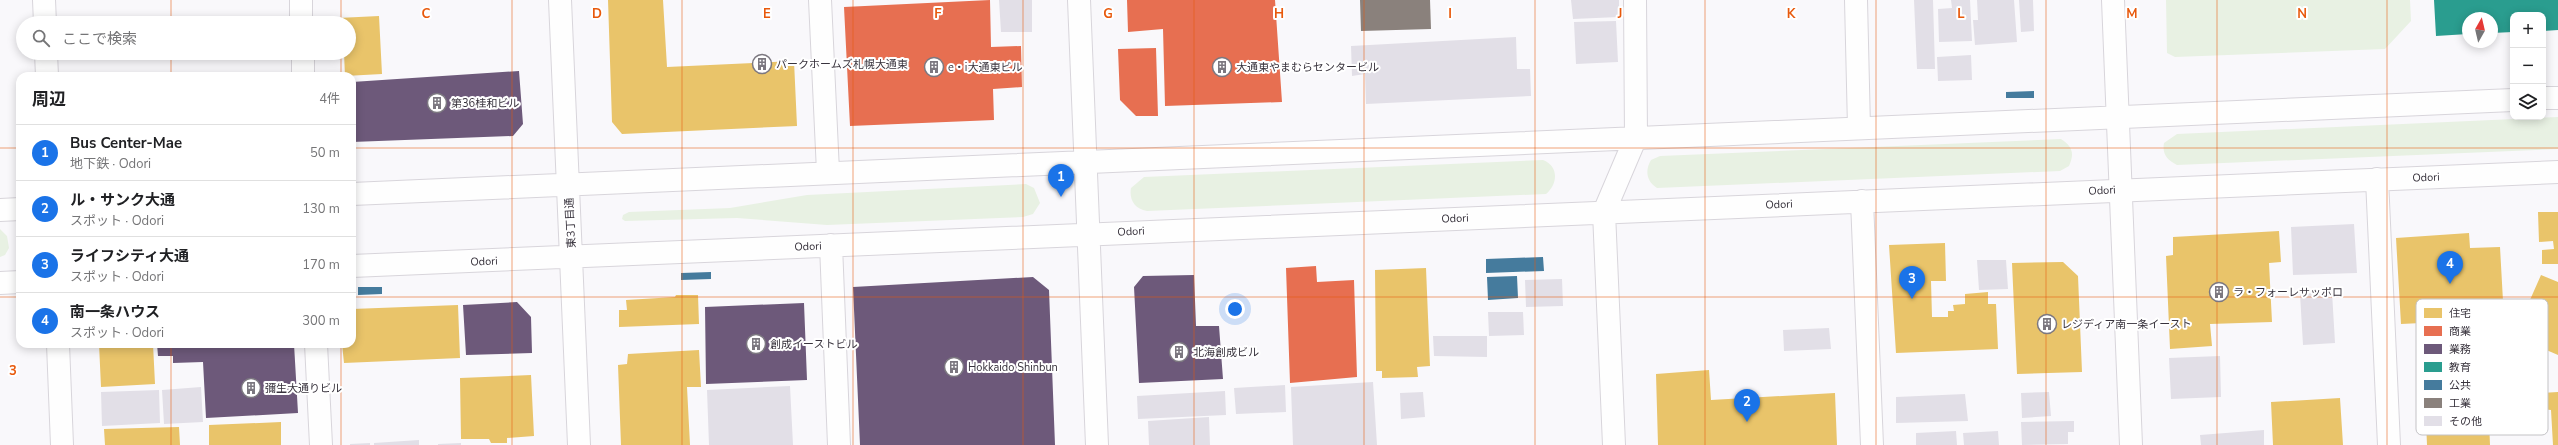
<!DOCTYPE html>
<html lang="ja">
<head>
<meta charset="utf-8">
<style>
	body { margin:0; font-family:"Nunito Sans","Noto Sans JP",sans-serif; background:#f6f6f6; color:#202124 }
	.controls { position:absolute; right:12px; top:12px; display:grid; overflow:hidden; border-radius:8px; box-shadow:0 2px 10px #0003 }
	.controls button { width:36px; height:36px; display:grid; place-items:center; padding:0; border:0; border-bottom:1px solid #e0e0e0; background:#fff; color:#202124; font:20px sans-serif }
	.compass { position:absolute; left:2462px; top:12px; width:36px; height:36px; border-radius:50%; background:#fff; box-shadow:0 2px 10px #0003; rotate:8deg }
	.you { position:absolute; left:1235px; top:309px; width:14px; height:14px; margin:-10px; border:3px solid #fff; border-radius:50%; background:#1a73e8; box-shadow:0 0 0 6px #1a73e833 }
	.badge { display:grid; place-items:center; width:26px; height:26px; border-radius:50%; background:#1a73e8; color:#fff; font-size:13px; font-weight:700 }
	.pin { position:absolute; translate:-50% -33px; filter:drop-shadow(0 1px 2px #0008) }
	.pin::after { content:''; position:absolute; top:21px; width:14px; height:12px; background:inherit; clip-path:polygon(0 0,100% 0,50% 100%) }
	.list { margin:0; padding:0; list-style:none }
	h2 { display:flex; justify-content:space-between; align-items:center; height:52px; margin:0; padding:0 16px; font-size:17px }
	h2 small { font-size:13px; font-weight:400; color:#757577 }
	.list li { display:grid; grid-template-columns:26px 1fr auto; gap:12px; align-items:center; box-sizing:border-box; height:56px; padding:0 16px; border-top:1px solid #e0e0e0 }
	.list b { display:block; font-size:15px; white-space:nowrap }
	.list p { margin:0; font-size:13px; white-space:nowrap; color:#757577 }
	.list em { font-size:13px; font-style:normal; color:#757577 }
	.icon { flex:none; width:22px; height:22px; fill:none; stroke:currentColor; stroke-width:2; stroke-linecap:round; stroke-linejoin:round }
	.map { position:relative; flex:none; width:2558px; height:445px; overflow:hidden }
	.search { position:absolute; background:#fff; box-shadow:0 2px 10px #0003; left:16px; top:16px; width:340px; height:44px; display:flex; align-items:center; gap:10px; box-sizing:border-box; padding:0 14px; border-radius:22px; color:#757577; font-size:15px }
	.panel { position:absolute; background:#fff; box-shadow:0 2px 10px #0003; left:16px; top:72px; width:340px; height:276px; border-radius:12px }
	.map>svg:first-child { display:block }
	.green { fill:#e8f1e3 }
	.homes { fill:#e9c46a }
	.shops { fill:#e76f51 }
	.offices { fill:#6d597a }
	.schools { fill:#2a9d8f }
	.public { fill:#457b9d }
	.industry { fill:#8a817c }
	.building { fill:#e2dfe7 }
	.lines { fill:none; stroke-linecap:round; stroke-linejoin:round }
	.minor-casing { stroke:#d8d5db; stroke-width:24 }
	.minor { stroke:#fefefe; stroke-width:22 }
	.grid { fill:none; stroke:#e8590c; stroke-width:1; stroke-opacity:0.55 }
	.labels { text-anchor:middle; stroke-width:4; stroke-linejoin:round; paint-order:stroke }
	.poi-label { font-size:11px; fill:#38333d; stroke:#fff; text-anchor:start }
	.street-label { font-size:11px; fill:#38333d; stroke:#fff }
	.key { fill:#fff; stroke:#c3c2c5; stroke-width:1 }
	.key-label { font-size:11px; fill:#38333d }
	.grid-label { font-size:13px; text-anchor:middle; font-weight:bold; fill:#e8590c; stroke:#fff; stroke-width:4; stroke-linejoin:round; paint-order:stroke }
</style>
</head>
<body>
<div class="map">
<svg width="2558" height="445" viewBox="0 0 2558 445">
	<rect width="100%" height="100%" fill="#f9f8fb"/>
	<path class="green" d="M2166 0H2410L2411 21 2385 49 2175 57 2167 53Z
		M2558 117V149L2177 165C2167 160 2162 154 2164 143L2177 134Z
		M2061 139C2072 146 2075 153 2069 166L2060 171 1657 188C1646 181 1645 170 1651 160L1660 156Z
		M1543 160C1559 166 1558 184 1546 194L1147 211C1134 209 1129 199 1131 188L1144 177Z
		M1026 184 1034 188 1040 203 1033 214 1023 217 827 225 737 218 625 221 622 219 623 215 629 212 730 208 807 195Z
		M0 229 7 236 9 248 5 255 0 257Z"/>
	<path class="homes" d="M608 0H663L667 67 794 61 797 126 622 134 612 122Z
		M379 16 382 74 345 76 344 53H349V23H339L338 18Z
		M2538 212H2558V264H2542V250L2554 249 2553 241 2539 242Z
		M2279 231 2281 262 2269 263 2272 322 2210 324 2212 346 2170 349 2166 256 2173 255V237Z
		M2469 233 2470 248 2500 247 2504 319 2401 324 2396 238Z
		M1945 243 1946 281H1931L1932 317H1948V311H1954L1953 305 1965 304V294L1988 292V304H1996L1998 349 1896 353 1889 245Z
		M2063 262 2078 276 2082 372 2017 374 2012 263Z
		M1426 268 1430 366 1417 367 1418 377 1382 378V371H1376L1375 270Z
		M2541 275 2558 282V355L2514 336Z
		M676 295H698L699 324 619 327V310H627L626 300 675 297Z
		M458 305 460 358 344 363 342 344H352V309Z
		M99 344H153L155 384 101 387Z
		M2486 347 2490 445H2427L2423 350Z
		M699 350 701 387H687L690 445H621L618 365 627 364 628 354Z
		M1709 370 1711 400 1835 393 1837 445H1658L1656 374Z
		M531 375 534 436 507 438V443H491L489 439H461L460 378Z
		M2558 392V445H2553L2551 410 2542 409 2541 393Z
		M2340 398 2343 445H2273L2271 402Z
		M281 422V445H209V425Z
		M179 427 180 445H105L104 429Z"/>
	<path class="shops" d="M990 0 991 47 1021 46 1022 87 993 89 994 120 850 126 844 7Z
		M1127 0H1275L1282 102 1165 106 1163 29 1128 32Z
		M1156 48 1158 116H1136L1120 100 1118 49Z
		M1316 266 1317 282 1354 280 1357 377 1290 383 1286 268Z"/>
	<path class="offices" d="M519 71 523 124 513 136 352 142V82Z
		M1194 275 1196 326H1219L1223 379 1139 383 1134 287 1143 276Z
		M1033 277 1049 290 1055 445H860L853 287Z
		M517 302 531 317 532 353 466 355 463 305Z
		M804 303 807 380 706 384 705 307Z
		M157 344H294L298 413 206 418 203 362 173 363V356H158Z"/>
	<path class="schools" d="M2434 0H2558V30L2543 31V15H2513V32L2492 33V18H2468V34L2436 36Z"/>
	<path class="public" d="M2034 91V98H2006V92Z
		M1543 257 1544 271 1486 273V259Z
		M711 272V279L681 280V273Z
		M1517 276 1518 298 1488 300 1487 277Z
		M358 287H382V294L358 295Z"/>
	<path class="industry" d="M1360 0H1430L1431 29 1361 31Z"/>
	<path class="building" d="M999 0H1032V32H1001Z
		M1571 0H1619V17L1573 19Z
		M1914 0H1933L1935 69H1917Z
		M1951 0H1970L1972 41 1939 42 1938 9 1952 8Z
		M1977 0H2014L2017 42 1975 45 1973 20H1978Z
		M2019 0H2033L2034 31 2021 32Z
		M1616 21 1618 62 1576 64 1574 22Z
		M1516 37 1517 69H1530L1531 96 1366 104 1365 74 1352 76 1351 46Z
		M1971 55 1972 80 1938 81 1937 57Z
		M2354 224 2357 273 2293 275 2291 227Z
		M1977 260H2006L2008 289 1979 290Z
		M1562 279 1563 306 1526 307 1525 280Z
		M2332 292 2335 343 2303 345 2300 294Z
		M1488 312H1523L1524 335 1489 336Z
		M1829 328 1831 349 1784 351 1783 330Z
		M1433 336H1487V357L1434 356Z
		M2220 356 2221 397 2171 399 2169 358Z
		M1373 382 1377 445H1293L1291 387Z
		M1285 385 1286 412 1236 414 1234 388Z
		M790 386 793 445H709L707 390Z
		M201 387 203 422 164 424 162 390Z
		M159 390 160 423 102 426 101 392Z
		M1225 391 1226 415 1138 419 1137 396Z
		M1423 392 1425 417 1401 419 1400 393Z
		M2049 392 2051 416 2022 418 2021 393Z
		M1965 394 1968 421 1896 423V397Z
		M1209 417 1210 445H1149L1148 421Z
		M2074 421V432H2068V444L2022 445 2021 422Z
		M2264 430V445H2201L2200 435Z
		M1956 431 1957 445H1916V433Z
		M1998 431 1999 445H1964L1963 433Z
		M419 440V445H374V443Z
		M370 443V445H350V444Z
		M461 443V445H438V444Z"/>
	<g class="lines">
		<g class="minor-casing">
			<path id="minor" d="M44 0 45 23
				M301 0V23
				M560 0 579 445
				M820 0 828 172
				M1079 0 1097 445
				M1856 0 1859 128
				M2113 0 2131 445
				M46 53 47 76
				M303 53V76
				M2543 98H2558
				M2377 179 2389 445
				M352 194 2513 100
				M1862 201 1872 445
				M0 210 20 209
				M831 245 839 445
				M352 266 2558 172
				M0 283 20 282
				M58 344 62 445
				M316 344 321 445
				M1614 445 1604 212 1636 137 1635 0"/>
		</g>
		<use href="#minor" class="minor"/>
	</g>
	<path class="grid" d="M171 0V23M341 0V23M512 0V445M682 0V445M853 0V445M1023 0V445M1194 0V445M1364 0V445M1535 0V445M1705 0V445M1876 0V445M2046 0V445M2217 0V445M2387 0V445M171 53V76M341 53V76M0 148H20M352 148H2558M0 297H20M352 297H2558M171 344V445M341 344V445"/>
	<defs>
		<g id="building-ring" transform="scale(1)"><circle r="9.5" fill="#fff" stroke="#7c7880" stroke-width="1.5"/><path d="M-4-6H4V6H1V3H-1V6H-4ZM-2.5-4.3h1.7v1.8h-1.7ZM.8-4.3h1.7v1.8H.8ZM-2.5-1h1.7V.8h-1.7ZM.8-1h1.7V.8H.8Z" fill="#7c7880"/></g>
	</defs>
	<g fill-rule="evenodd">
		<use href="#building-ring" x="762" y="64"/>
		<use href="#building-ring" x="934" y="67"/>
		<use href="#building-ring" x="1222" y="67"/>
		<use href="#building-ring" x="437" y="103"/>
		<use href="#building-ring" x="2219" y="292"/>
		<use href="#building-ring" x="2047" y="324"/>
		<use href="#building-ring" x="756" y="344"/>
		<use href="#building-ring" x="1179" y="352"/>
		<use href="#building-ring" x="954" y="367"/>
		<use href="#building-ring" x="251" y="388"/>
	</g>
	<g class="labels">
		<g class="poi-label">
			<text x="776" y="68">パークホームズ札幌大通東</text>
			<text x="948" y="71">e・i大通東ビル</text>
			<text x="1236" y="71">大通東やまむらセンタービル</text>
			<text x="451" y="107">第36桂和ビル</text>
			<text x="2233" y="296">ラ・フォーレサッポロ</text>
			<text x="2061" y="328">レジディア南一条イースト</text>
			<text x="770" y="348">創成イーストビル</text>
			<text x="1193" y="356">北海創成ビル</text>
			<text x="968" y="371">Hokkaido Shinbun</text>
			<text x="265" y="392">彌生大通りビル</text>
		</g>
		<g class="street-label">
			<text transform="translate(2426 177) rotate(-2)" y="4">Odori</text>
			<text transform="translate(2102 190) rotate(-3)" y="4">Odori</text>
			<text transform="translate(1779 204) rotate(-2)" y="4">Odori</text>
			<text transform="translate(1455 218) rotate(-2)" y="4">Odori</text>
			<text transform="translate(570 223) rotate(-93)" y="4">東3丁目通</text>
			<text transform="translate(1131 231) rotate(-3)" y="4">Odori</text>
			<text transform="translate(808 246) rotate(-2)" y="4">Odori</text>
			<text transform="translate(484 261) rotate(-2)" y="4">Odori</text>
		</g>
	</g>
	<rect x="2416" y="299" width="132" height="136" rx="6" class="key"/>
	<rect x="2424" y="308" width="18" height="10" fill="#e9c46a"/>
	<rect x="2424" y="326" width="18" height="10" fill="#e76f51"/>
	<rect x="2424" y="344" width="18" height="10" fill="#6d597a"/>
	<rect x="2424" y="362" width="18" height="10" fill="#2a9d8f"/>
	<rect x="2424" y="380" width="18" height="10" fill="#457b9d"/>
	<rect x="2424" y="398" width="18" height="10" fill="#8a817c"/>
	<rect x="2424" y="416" width="18" height="10" fill="#e2dfe7"/>
	<g class="key-label">
		<text x="2449" y="317">住宅</text>
		<text x="2449" y="335">商業</text>
		<text x="2449" y="353">業務</text>
		<text x="2449" y="371">教育</text>
		<text x="2449" y="389">公共</text>
		<text x="2449" y="407">工業</text>
		<text x="2449" y="425">その他</text>
	</g>
	<g class="grid-label">
		<text x="426" y="18">C</text>
		<text x="597" y="18">D</text>
		<text x="767" y="18">E</text>
		<text x="938" y="18">F</text>
		<text x="1108" y="18">G</text>
		<text x="1279" y="18">H</text>
		<text x="1450" y="18">I</text>
		<text x="1620" y="18">J</text>
		<text x="1791" y="18">K</text>
		<text x="1961" y="18">L</text>
		<text x="2132" y="18">M</text>
		<text x="2302" y="18">N</text>
		<text x="13" y="375">3</text>
	</g>
</svg>
<div class="controls">
<button>+</button>
<button>−</button>
<button><svg class="icon" aria-label="layers" viewBox="0 0 24 24"><path d="M12 4l9 5-9 5-9-5zM3 14l9 5 9-5"/></svg></button>
</div>
<svg class="compass" viewBox="-18 -18 36 36"><path d="M0-13l5 13h-10z" fill="#e53935"/><path d="M0 13l5-13h-10z" fill="#757577"/></svg>
<div class="you"></div>
<div class="pin badge" style="left:1061px;top:197px">1</div>
<div class="pin badge" style="left:1747px;top:422px">2</div>
<div class="pin badge" style="left:1912px;top:299px">3</div>
<div class="pin badge" style="left:2450px;top:284px">4</div>
<div class="search"><svg class="icon" aria-label="search" viewBox="0 0 24 24"><circle cx="10" cy="10" r="6"/><path d="M15 15l6 6"/></svg>ここで検索</div>
<section class="panel">
<h2>周辺<small>4件</small></h2>
<ul class="list">
<li><span class="badge">1</span><div><b>Bus Center-Mae</b><p>地下鉄 · Odori</p></div><em>50 m</em></li>
<li><span class="badge">2</span><div><b>ル・サンク大通</b><p>スポット · Odori</p></div><em>130 m</em></li>
<li><span class="badge">3</span><div><b>ライフシティ大通</b><p>スポット · Odori</p></div><em>170 m</em></li>
<li><span class="badge">4</span><div><b>南一条ハウス</b><p>スポット · Odori</p></div><em>300 m</em></li>
</ul>
</section>
</div>
</body>
</html>
